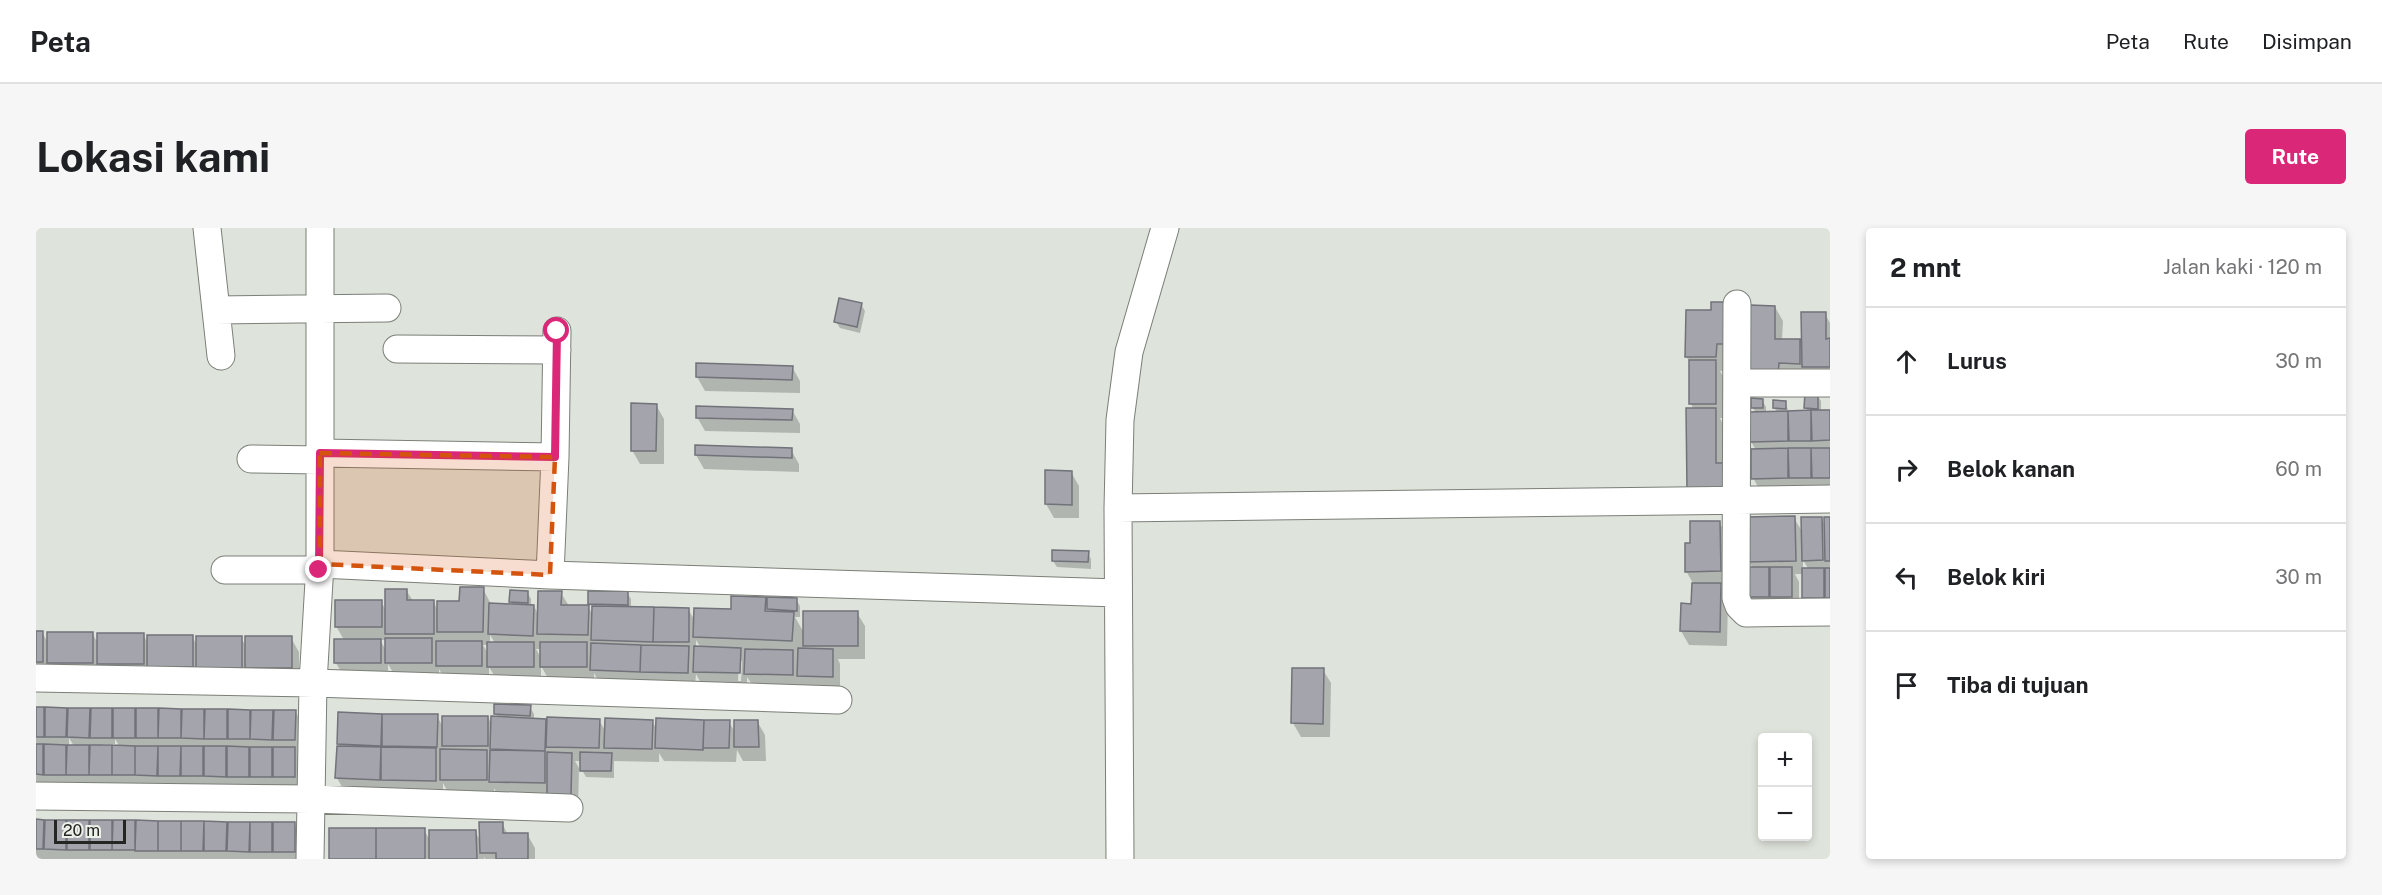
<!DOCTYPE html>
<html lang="id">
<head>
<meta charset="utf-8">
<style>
	body { margin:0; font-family:"Public Sans",sans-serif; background:#f6f6f6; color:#202124 }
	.controls { position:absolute; right:18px; bottom:18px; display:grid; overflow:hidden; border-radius:6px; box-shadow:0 3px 9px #0003 }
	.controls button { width:54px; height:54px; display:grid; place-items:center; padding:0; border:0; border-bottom:2px solid #e0e0e0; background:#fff; color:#202124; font:30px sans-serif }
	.scale { position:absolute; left:18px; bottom:15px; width:72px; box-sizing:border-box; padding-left:6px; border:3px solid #242623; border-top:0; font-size:16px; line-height:21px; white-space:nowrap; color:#242623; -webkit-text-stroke:4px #ebf0e8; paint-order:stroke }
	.stop { position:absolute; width:18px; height:18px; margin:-14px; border:4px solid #db2777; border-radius:50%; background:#fff }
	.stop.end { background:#db2777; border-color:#fff; box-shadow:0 2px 6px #0008 }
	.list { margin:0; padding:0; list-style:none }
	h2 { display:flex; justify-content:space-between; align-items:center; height:78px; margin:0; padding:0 24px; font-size:26px }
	h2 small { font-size:20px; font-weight:400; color:#757577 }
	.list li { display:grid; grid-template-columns:39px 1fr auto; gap:18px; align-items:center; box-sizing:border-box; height:108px; padding:0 24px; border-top:2px solid #e0e0e0 }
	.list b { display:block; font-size:22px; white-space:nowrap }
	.list em { font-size:20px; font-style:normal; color:#757577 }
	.icon { flex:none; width:33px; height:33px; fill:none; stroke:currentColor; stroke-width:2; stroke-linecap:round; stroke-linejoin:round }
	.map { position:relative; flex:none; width:1794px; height:631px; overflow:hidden; border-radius:6px }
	header { display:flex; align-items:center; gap:36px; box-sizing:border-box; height:84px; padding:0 30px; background:#fff; border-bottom:2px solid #e0e0e0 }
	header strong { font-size:28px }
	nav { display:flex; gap:33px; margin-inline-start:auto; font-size:21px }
	.intro { display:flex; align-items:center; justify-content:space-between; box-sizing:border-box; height:144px; padding:0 36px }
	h1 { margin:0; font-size:42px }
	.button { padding:15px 27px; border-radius:6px; background:#db2777; color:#fff; font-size:21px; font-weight:700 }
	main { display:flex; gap:36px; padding:0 36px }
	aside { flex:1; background:#fff; border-radius:6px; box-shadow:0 3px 9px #0003 }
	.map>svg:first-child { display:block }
	.shadow { fill:#0003; fill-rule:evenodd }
	.building { fill:#a4a4ac; stroke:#72727a; stroke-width:1.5 }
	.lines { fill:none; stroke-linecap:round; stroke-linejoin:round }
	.street-casing { stroke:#7a7f77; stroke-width:29 }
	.street { stroke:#fff; stroke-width:27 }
	.route { stroke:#db2777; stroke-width:8 }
	.marked { fill:#d4540e; fill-opacity:0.2; stroke:#d4540e; stroke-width:4.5; stroke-dasharray:12 8; stroke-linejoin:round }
</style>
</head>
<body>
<header>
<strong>Peta</strong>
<nav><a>Peta</a><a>Rute</a><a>Disimpan</a></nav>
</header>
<div class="intro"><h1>Lokasi kami</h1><a class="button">Rute</a></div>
<main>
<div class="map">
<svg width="1794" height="631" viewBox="0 0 1794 631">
	<rect width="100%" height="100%" fill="#dee3db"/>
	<path class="shadow" d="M825 76 829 83 824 105 804 100 800 94Z
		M1694 76 1688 143H1684L1687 148V190H1684L1690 202 1691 236 1665 282 1658 182 1655 176V136L1650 128 1676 84Z
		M1739 79 1747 93 1746 112H1763L1767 120 1789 86 1794 95V152L1723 161Z
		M756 139 764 153V165L669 163 661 149Z
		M1781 167 1785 173V184H1794V263L1725 264 1717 250 1720 222 1715 214 1720 185 1717 180V172H1726L1730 179V185H1741L1739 180 1749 174 1753 185 1772 184 1770 180Z
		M620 177 628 191V236H604L596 222Z
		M756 182 764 196V205L669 203 661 189Z
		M661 219 755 222 763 236V244L668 241 660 227Z
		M1035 244 1043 258V290H1018L1010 276Z
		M1758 290 1767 305 1785 290 1790 298 1794 290V383L1776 384 1768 370 1767 346H1759L1763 354V382H1721L1713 369 1717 341 1713 333ZM1767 332 1773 342H1767Z
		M1683 294 1691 308 1692 357H1684L1692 371 1691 418 1653 417 1645 403 1657 377V355L1650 343 1656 317Z
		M1052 325 1055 331V341L1021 339 1017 333Z
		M447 361 455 376 477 377 475 374 491 364 495 371V378H498L503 388 525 365 533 378H552L557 388V382L554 375 591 365 595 371V380L652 381 659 393 696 383 729 370 733 377 760 371 764 378V389H759L768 405 821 385 829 398V431H802L804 436V462L718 459 711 449V459L666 457 660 446 659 458 564 456 558 445V452H513L505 438V452H461L453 439V451H409L403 441V448H359L352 436V449H308L300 435 308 412 300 398 345 374 350 382 370 362 377 373H397L402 383 425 374ZM454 407 459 415H454ZM344 412H351V424ZM660 412 665 420H660ZM447 417H453V427ZM500 421H505V430ZM703 433H706L705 453H702Z
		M0 404H6L12 415 56 405 63 417 107 406 112 416 156 409 161 417 205 410 211 420 255 410 263 424V453L0 447Z
		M1287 442 1295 455 1294 509H1265L1257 495Z
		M494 479 498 486V491L563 492 570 504 616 493 621 502 693 494 699 504 721 493 729 507 730 533H707L701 522 700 534 628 533 623 525V534L578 533V550L550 549 546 542V533H539L543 540 542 581 462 568 458 560V566H413L407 555V566L309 564 301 550 304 520 302 516 303 486 401 488 407 499 452 489 456 497 462 490 460 486Z
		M0 481H7L10 485 30 481 33 486 53 481 56 487 76 481 79 487V481L259 483 267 497 266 525H261L266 535V562L0 560ZM33 510 38 518H33ZM79 511 84 519H67V516H79Z
		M0 593H7L10 598 30 593 33 598V593L258 596 266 610V631H0Z
		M466 595 472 607 491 606 499 620V631H449L448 629V631H295L388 602 395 614 439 604 445 613Z"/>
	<path class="building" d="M803 70 826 75 821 99 798 94Z
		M1675 74H1695L1693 116H1681L1680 129H1649L1650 82H1675Z
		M1714 77 1739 78V111H1764V136L1743 135 1742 148 1713 147Z
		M1765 84H1790V111L1794 110V139H1766Z
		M1653 132H1680V176H1653Z
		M660 135 757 138 756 152 660 149Z
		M1769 165H1782V181L1768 180Z
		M1715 170 1727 171V180H1715Z
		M1737 172 1750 173V181L1737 180Z
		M595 175 621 176 620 223H595Z
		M660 178 757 181 756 192 660 190Z
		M1650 180H1680V235H1698L1699 262H1651Z
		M1775 182H1794V212L1776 213Z
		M1775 182V213H1753L1752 183Z
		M1752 183V213L1714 214 1713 184Z
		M659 217 756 220V230L659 227Z
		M1752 220H1775V250H1753Z
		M1752 220V250L1715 251V221Z
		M1775 220H1794V250H1776Z
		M1009 242 1036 243V277L1009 276Z
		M1759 288 1760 333 1712 334 1711 289Z
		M1765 289H1786L1787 332 1766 333Z
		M1788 289H1794V333H1789Z
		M1654 293H1684L1685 343 1649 344V315H1654Z
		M1016 322 1053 323 1052 334 1016 333Z
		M1711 339H1733V369H1711Z
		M1734 339H1756V369H1734Z
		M1766 340H1788V370H1766Z
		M1789 340H1794V370H1789Z
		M1656 355H1685L1684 404 1644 403 1645 375 1655 376Z
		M424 359H448L447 404H401V373H423Z
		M349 361H371V372H398V406H349Z
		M474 362 492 363V375L473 374Z
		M502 363H526L525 377H553L552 407 501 406Z
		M552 363H592V377L552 376Z
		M695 368 730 369 729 383 758 384 756 413 657 409 658 380 695 381Z
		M731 369 761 370V383L731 381Z
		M299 372H346V399H299Z
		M453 375 498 377 497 408 452 406Z
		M556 378 618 379 617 414 555 412Z
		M618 379 653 380V414H617Z
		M767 383H822V418H767Z
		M0 403H7V434H0Z
		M11 404H57V435H11Z
		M61 405H108V436H61Z
		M111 407H157V439H111Z
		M160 408H206V440H160Z
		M209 408H256V440H209Z
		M349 410H396V435H349Z
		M298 411H345V435H298Z
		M400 413H446V438H400Z
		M451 414H498V439H451Z
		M504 414H551V439H504Z
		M555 415 605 417 604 444 554 442Z
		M605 417 653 418 652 445 604 444Z
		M658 418 705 420 704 445 657 444Z
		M762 420 797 421V449L761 448Z
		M709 421 757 422V447L708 446Z
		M1256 440H1288L1287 496 1255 495Z
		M458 476 495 477 494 488 458 486Z
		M0 479H8V509H0Z
		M9 479 31 480 30 509H9Z
		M32 480H54L53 510 31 509Z
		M55 480H76V510H54Z
		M77 480H99V510H77Z
		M100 480H122V510H100Z
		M123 480 145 481V510H122Z
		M146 481H168V511L145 510Z
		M169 481H191V511H168Z
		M192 481 214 482V511H192Z
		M215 482H237L236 512 214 511Z
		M238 482H260L259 512H237Z
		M302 484 346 486 345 518 301 516Z
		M346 486H402L401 519 346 518Z
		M406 488H452V518H406Z
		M455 488 510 491 509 523 454 521Z
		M511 489 564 491 563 520 510 519Z
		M569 490 617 492 616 521 568 520Z
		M620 490 668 492 667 522 619 520Z
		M668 492H694L693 520H667Z
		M698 492H722L723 519H698Z
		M0 516H7V547L0 546Z
		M8 516 30 517V547H8Z
		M31 517H53V547H30Z
		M54 517H76V547H53Z
		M76 517 99 518V547H76Z
		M99 518H122L121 548 99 547Z
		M122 518H145L144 548H122Z
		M145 518H167V548H145Z
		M168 518H190V549L168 548Z
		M191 518 213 519V549H191Z
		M301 518 345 519 344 552 299 550Z
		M214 519H236V549H214Z
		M237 519H259V549H237Z
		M345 519 400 520V553L345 552Z
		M404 521 451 522V552H404Z
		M454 522 509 523V555L453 554Z
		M511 524 536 525 535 568H511Z
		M544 524 576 525 575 543H544Z
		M0 591 8 592 7 621H0Z
		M9 592H30V622L8 621Z
		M31 592H53V622H31Z
		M54 592H76V622H54Z
		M77 592H99V622H76Z
		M100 592 122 593V623H99Z
		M122 593H145V623H122Z
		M145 593H168L167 623H145Z
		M168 593 191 594 190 623H168Z
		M192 594H214L213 624 191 623Z
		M214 594H236V624H214Z
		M237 594H259V624H237Z
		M443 594H467V605H492V631H460V625H444Z
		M293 600H340V631H293Z
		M340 600H389V631H340Z
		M393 602H440L441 631H393Z"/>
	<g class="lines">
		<g class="street-casing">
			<path id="street" d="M171 0 185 128
				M1701 76 1700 370 1703 378 1710 385 1794 384
				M180 82 351 80
				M361 121 521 122
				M1701 155H1794
				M284 225V0
				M519 229 521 103
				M215 231 284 232
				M1082 280 1794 271
				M284 336V225L519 229 514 347
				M189 342H283
				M0 450 277 455 802 472
				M0 568 275 571 533 580
				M274 631 277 455 284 336 514 347 1082 365
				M1084 631 1082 280 1084 192 1093 124 1129 0"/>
		</g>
		<use href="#street" class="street"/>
	</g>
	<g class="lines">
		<path class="route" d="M283 342 284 225 519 229 521 103"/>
	</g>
	<path class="marked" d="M284 225 519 229 514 347 284 336Z"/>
</svg>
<div class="controls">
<button>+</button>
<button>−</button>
</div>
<div class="scale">20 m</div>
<div class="stop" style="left:521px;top:103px"></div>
<div class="stop end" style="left:283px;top:342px"></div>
</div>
<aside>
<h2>2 mnt<small>Jalan kaki · 120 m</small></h2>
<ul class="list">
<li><svg class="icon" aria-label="ahead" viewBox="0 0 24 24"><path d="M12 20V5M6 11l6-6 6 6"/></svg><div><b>Lurus</b></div><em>30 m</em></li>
<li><svg class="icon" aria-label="right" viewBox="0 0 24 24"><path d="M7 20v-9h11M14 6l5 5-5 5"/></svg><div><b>Belok kanan</b></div><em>60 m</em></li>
<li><svg class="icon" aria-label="left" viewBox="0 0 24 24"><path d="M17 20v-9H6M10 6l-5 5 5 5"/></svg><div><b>Belok kiri</b></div><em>30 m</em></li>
<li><svg class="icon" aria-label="arrive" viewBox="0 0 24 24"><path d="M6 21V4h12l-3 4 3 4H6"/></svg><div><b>Tiba di tujuan</b></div></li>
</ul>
</aside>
</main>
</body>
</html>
